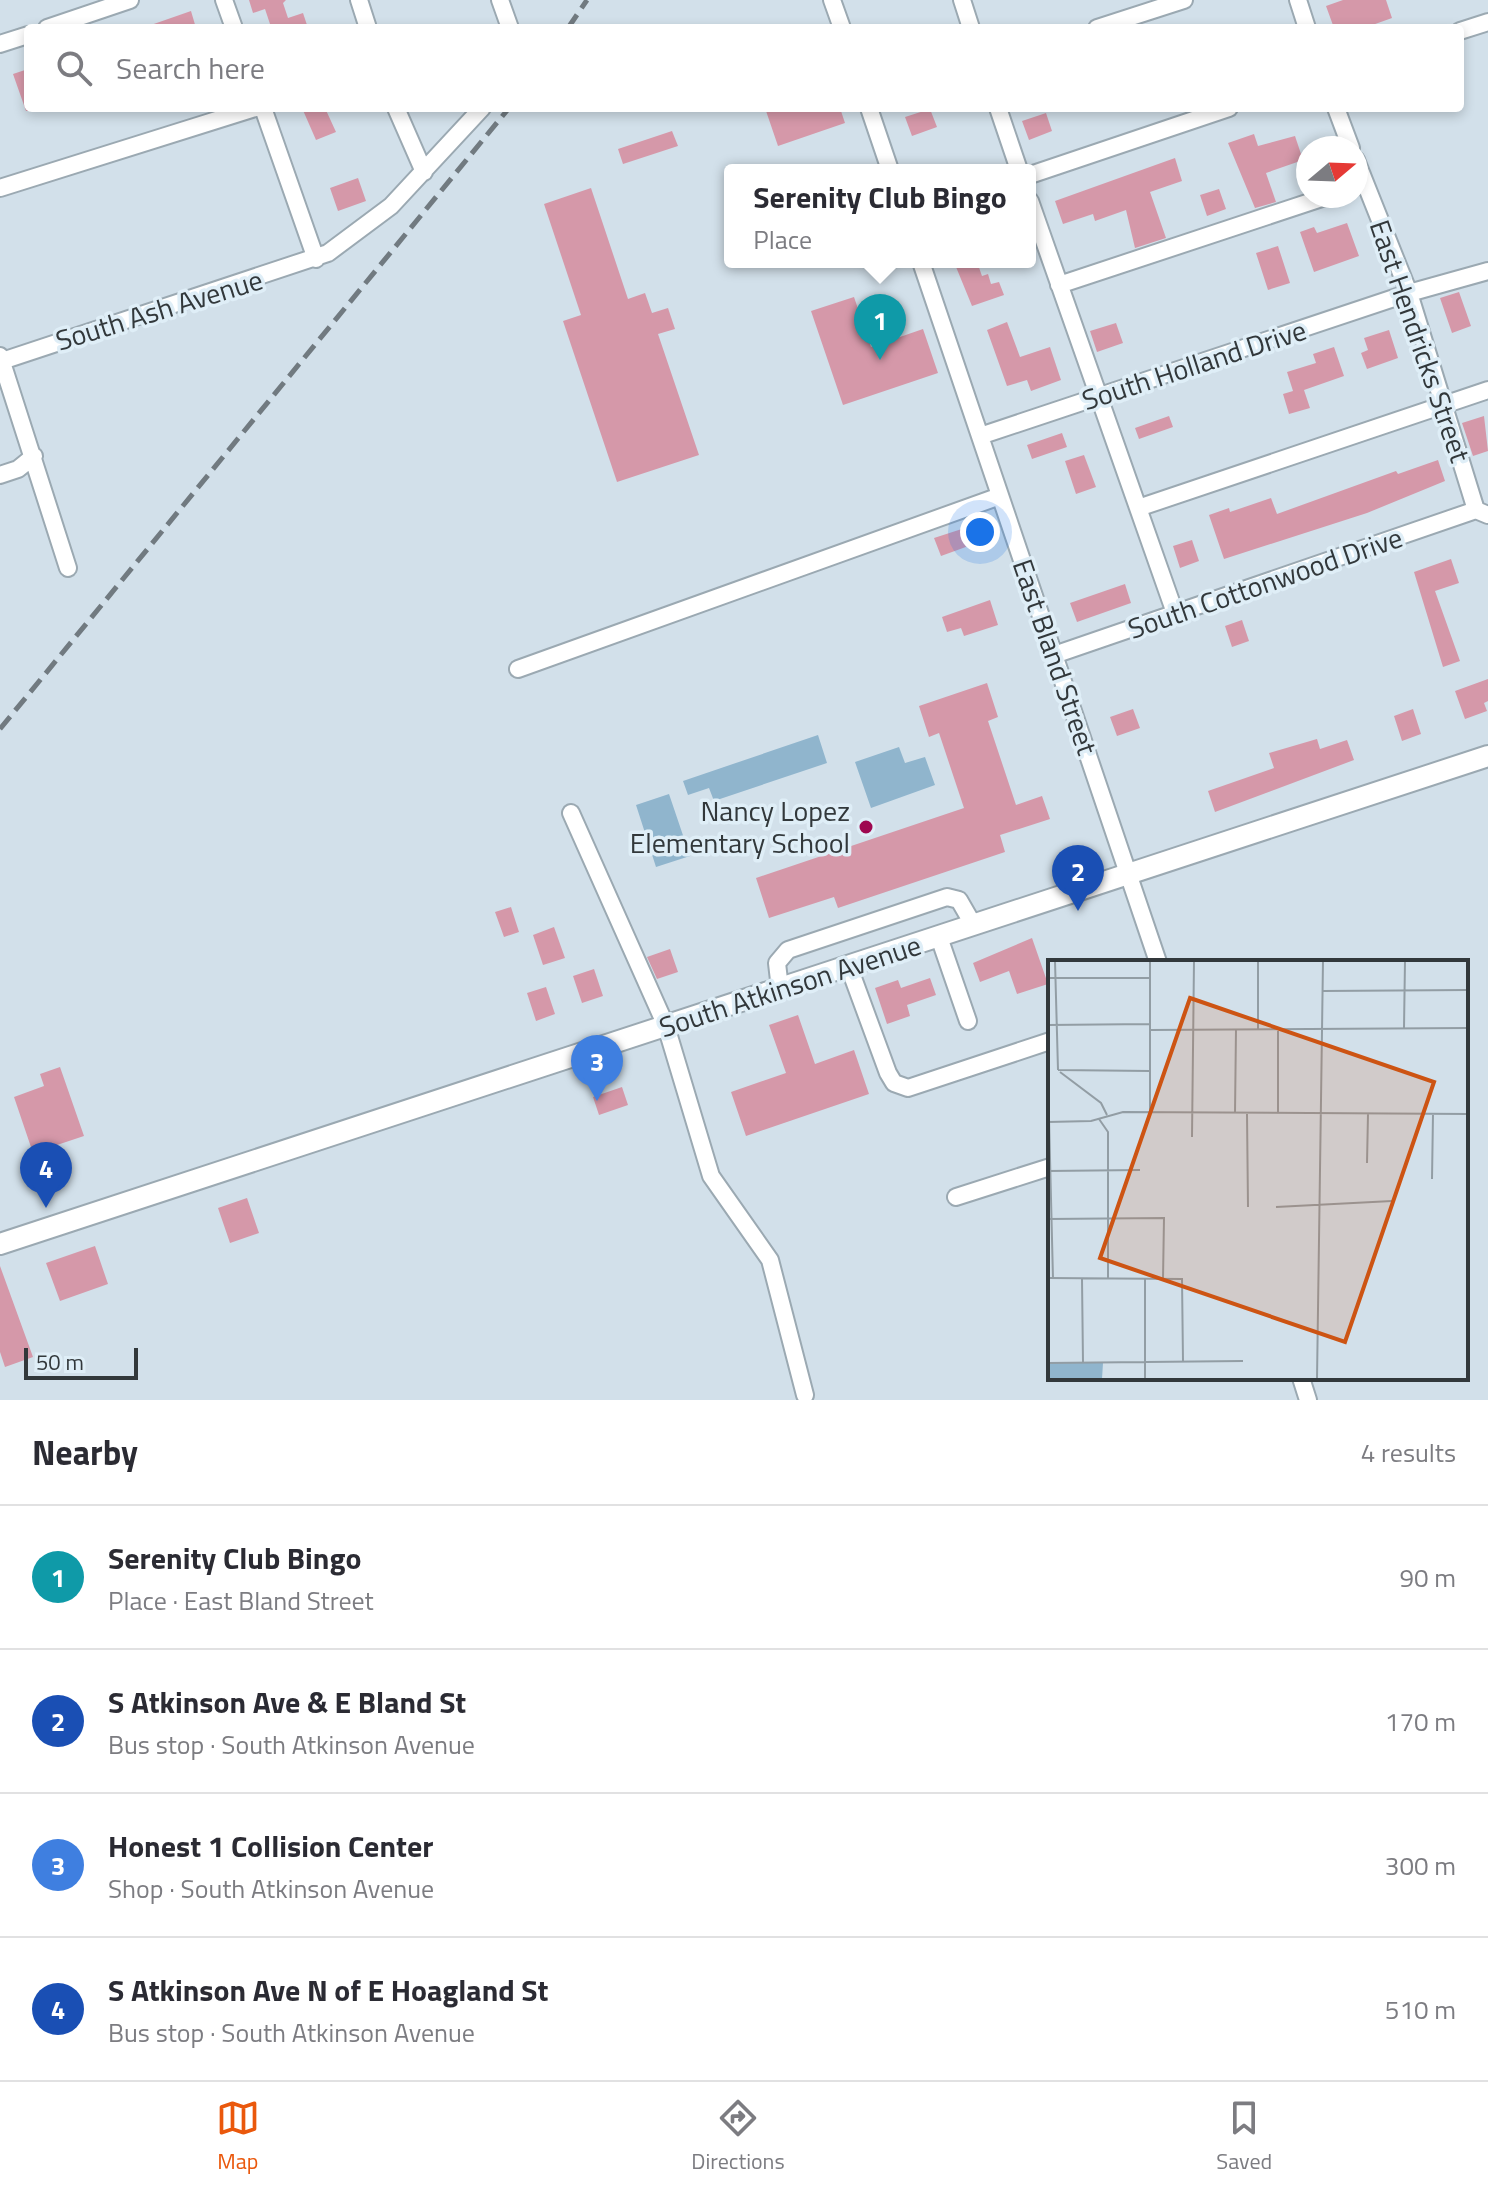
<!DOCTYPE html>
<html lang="en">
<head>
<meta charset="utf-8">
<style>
	body { margin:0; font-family:"Titillium Web",sans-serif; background:#f7f7f7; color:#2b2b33 }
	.compass { position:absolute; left:1296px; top:136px; width:72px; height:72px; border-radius:50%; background:#fff; box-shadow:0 4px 12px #0003; rotate:71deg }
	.scale { position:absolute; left:24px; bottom:20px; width:114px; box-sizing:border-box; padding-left:8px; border:4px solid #32383b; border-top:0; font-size:22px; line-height:28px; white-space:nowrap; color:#32383b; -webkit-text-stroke:6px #dfeef7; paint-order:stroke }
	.you { position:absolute; left:980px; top:532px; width:28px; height:28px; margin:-20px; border:6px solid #fff; border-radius:50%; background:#1a73e8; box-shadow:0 0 0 12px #1a73e833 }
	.badge { display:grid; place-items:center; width:52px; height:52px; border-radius:50%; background:#ea580c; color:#fff; font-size:26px; font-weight:700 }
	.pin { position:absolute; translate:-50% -66px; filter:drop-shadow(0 2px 4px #0008) }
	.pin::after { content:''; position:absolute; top:42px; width:28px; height:24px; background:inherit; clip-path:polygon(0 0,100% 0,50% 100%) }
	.popup { position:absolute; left:724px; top:164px; width:312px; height:104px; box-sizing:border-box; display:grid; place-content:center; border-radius:8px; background:#fff; filter:drop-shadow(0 2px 6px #0005); font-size:26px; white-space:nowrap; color:#7c7c81 }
	.popup b { font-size:30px; color:#2b2b33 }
	.popup::after { content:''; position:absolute; left:50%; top:100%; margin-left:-16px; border:16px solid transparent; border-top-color:#fff }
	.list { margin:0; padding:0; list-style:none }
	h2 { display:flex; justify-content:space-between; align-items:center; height:104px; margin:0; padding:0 32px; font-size:34px }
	h2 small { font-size:26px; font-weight:400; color:#7c7c81 }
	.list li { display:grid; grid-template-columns:52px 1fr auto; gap:24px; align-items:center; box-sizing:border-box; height:144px; padding:0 32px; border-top:2px solid #e1e1e2 }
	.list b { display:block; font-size:30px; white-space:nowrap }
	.list p { margin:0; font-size:26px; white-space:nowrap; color:#7c7c81 }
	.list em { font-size:26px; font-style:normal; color:#7c7c81 }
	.icon { flex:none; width:44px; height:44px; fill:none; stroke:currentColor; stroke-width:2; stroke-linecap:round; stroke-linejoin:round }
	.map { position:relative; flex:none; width:1488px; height:1400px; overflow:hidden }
	.search { position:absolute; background:#fff; box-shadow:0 4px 12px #0003; left:24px; right:24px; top:24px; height:88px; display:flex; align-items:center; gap:20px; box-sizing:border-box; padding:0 28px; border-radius:8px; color:#7c7c81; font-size:30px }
	.sheet { height:680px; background:#fff }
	nav { display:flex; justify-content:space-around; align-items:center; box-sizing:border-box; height:112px; border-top:2px solid #e1e1e2; background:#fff; font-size:22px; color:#7c7c81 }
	nav a { display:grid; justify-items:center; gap:4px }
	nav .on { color:#ea580c }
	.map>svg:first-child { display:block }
	.green { fill:#90b5cd }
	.building { fill:#d598a9 }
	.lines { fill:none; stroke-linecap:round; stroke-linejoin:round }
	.minor-casing { stroke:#9ba9b2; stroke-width:20 }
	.major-casing { stroke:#9ba9b2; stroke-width:24 }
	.minor { stroke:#fff; stroke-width:16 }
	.major { stroke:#fff; stroke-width:20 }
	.rail { stroke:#717a80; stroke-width:5; stroke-dasharray:16 8; stroke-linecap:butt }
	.poi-dot { fill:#9e0850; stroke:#dfeef7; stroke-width:3 }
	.labels { text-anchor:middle; stroke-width:7; stroke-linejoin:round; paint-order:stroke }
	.street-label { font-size:28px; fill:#32383b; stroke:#dfeef7 }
	.poi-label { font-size:28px; fill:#32383b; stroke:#dfeef7; text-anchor:end }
	.inset-road { fill:none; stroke:#929da4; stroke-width:2 }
	.view { fill:#cd5413; fill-opacity:0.15; stroke:#cd5413; stroke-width:4 }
	.inset-edge { fill:none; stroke:#32383b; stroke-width:4 }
</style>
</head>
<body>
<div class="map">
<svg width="1488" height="1400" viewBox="0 0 1488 1400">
	<rect width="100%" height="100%" fill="#d2e0ea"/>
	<path class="green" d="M818 735 827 763 714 801 709 788 688 795 683 781Z
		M899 747 905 763 925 757 935 785 871 808 855 762Z
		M669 794 690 856 656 867 636 805Z"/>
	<path class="building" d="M249 0H286L283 3 288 18 303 13 308 28H266L270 24 265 9 253 13Z
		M1343 0H1386L1392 18 1364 28H1334L1326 6Z
		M191 11 196 28H149L148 26Z
		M28 69V111H26L13 74Z
		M302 108H325L336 132 316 140Z
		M765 108H840L845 123 778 146Z
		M930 109 937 127 912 136 905 117Z
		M1046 113 1052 131 1029 140 1022 121Z
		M672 131 678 146 623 164 618 149Z
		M1254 134 1258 146 1295 136 1303 160 1266 173 1276 202 1255 208 1228 143Z
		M1175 158 1182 181 1150 192 1166 238 1135 248 1126 210 1095 221 1093 214 1063 224 1055 201Z
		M358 178 366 201 338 211 330 188Z
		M591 188 628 299 645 293 652 313 668 308 675 329 658 334 699 455 617 482 563 321 581 315 544 204Z
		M1219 189 1226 209 1207 216 1200 195Z
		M1347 223 1359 256 1314 272 1300 232 1314 227 1317 233Z
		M1278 246 1290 283 1268 290 1256 253Z
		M954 262H977L982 276 988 274 991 284 999 282 1004 295 972 306Z
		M1459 292 1471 326 1452 333 1440 298Z
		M854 297 871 347 923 329 938 373 843 405 811 311Z
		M1007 322 1020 357 1050 347 1061 380 1031 391 1027 380 1007 386 987 330Z
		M1116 323 1123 343 1097 352 1090 331Z
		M1389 330 1398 358 1367 369 1361 353 1368 350 1364 338Z
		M1334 347 1344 376 1304 390 1310 408 1289 414 1283 394 1293 391 1287 372 1316 363 1313 354Z
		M1169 416 1173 427 1139 439 1135 428Z
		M1484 416 1488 451 1473 456 1462 423Z
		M1062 433 1067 447 1032 459 1027 445Z
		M1084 455 1096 487 1076 494 1065 461Z
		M1438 460 1445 481 1367 513 1224 559 1209 515 1229 508 1230 512 1271 498 1277 514 1396 471 1398 474Z
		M968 527 974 544 941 556 934 538Z
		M1192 540 1199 561 1180 568 1173 546Z
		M1451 559 1459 583 1435 591 1460 661 1443 667 1414 572Z
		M1125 584 1131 603 1077 622 1070 603Z
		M990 600 998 625 964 636 961 628 947 632 942 617Z
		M1242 620 1249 641 1232 647 1225 626Z
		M1488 679V701L1484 703 1487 711 1465 719 1455 691Z
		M987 683 998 717 988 721 1016 805 1042 796 1050 819 1000 835 1005 852 838 908 834 897 769 918 756 878 964 808 939 733 929 737 919 706Z
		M1133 709 1140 728 1117 736 1110 717Z
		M1413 709 1421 734 1402 741 1394 716Z
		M1317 739 1320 749 1347 740 1354 760 1215 812 1208 791 1274 768 1269 753Z
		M511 907 519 932 504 937 495 912Z
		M554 927 565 958 543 965 533 935Z
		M1032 938 1048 984 1017 994 1009 971 980 982 973 963Z
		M670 949 678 972 657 979 647 957Z
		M594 969 603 996 582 1003 573 976Z
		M930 978 936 995 907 1005 910 1016 887 1024 875 988 898 980 901 988Z
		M546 987 555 1014 536 1021 527 993Z
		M798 1015 815 1064 854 1050 869 1094 746 1136 731 1092 786 1073 769 1025Z
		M60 1067 84 1136 33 1153 14 1097 44 1086 40 1074Z
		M622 1087 628 1105 599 1115 593 1097Z
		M247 1198 259 1233 230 1243 218 1208Z
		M95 1246 108 1284 60 1301 46 1263Z
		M0 1266 33 1357 5 1367 0 1352Z"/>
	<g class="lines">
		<g class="minor-casing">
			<path id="minor" d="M224 0 234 28
				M359 0 368 28
				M500 0 510 28
				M832 0 842 28
				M962 0 971 28
				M1298 0 1307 28
				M47 28 130 0
				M1097 28 1184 0
				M1460 31 1488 22
				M0 44 28 35
				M263 108 316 259
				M396 108 424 172
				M869 108 890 170
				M998 108 1019 170
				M1336 108 1351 148
				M1356 160 1409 293 1476 510 1488 515
				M1030 175 1229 108
				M0 188 255 108
				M1030 201 1175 613
				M921 262 1158 962
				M1059 285 1328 196
				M0 356 68 568
				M2 361 328 253 391 206 482 108
				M980 436 1409 293 1488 271
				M0 475 18 469 34 456
				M1138 508 1488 390
				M1054 655 1476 510
				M518 669 1000 496
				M571 813 666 1026 711 1176 770 1260 805 1395
				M939 937 968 1021
				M849 967 888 1073 894 1083 908 1088 1050 1041
				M780 989 777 963 788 950 947 897 959 900 974 926
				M956 1197 1050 1167
				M1301 1378 1308 1400"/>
		</g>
		<g class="major-casing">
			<path id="major" d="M0 1244 1488 756"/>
		</g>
		<use href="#minor" class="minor"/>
		<use href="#major" class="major"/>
		<path class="rail" d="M568 28 587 0
			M0 729 509 108"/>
	</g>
	<circle class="poi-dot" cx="866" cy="827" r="8"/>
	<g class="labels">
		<g class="street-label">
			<text transform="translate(159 310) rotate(-17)" y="10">South Ash Avenue</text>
			<text transform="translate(1420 341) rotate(71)" y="10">East Hendricks Street</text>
			<text transform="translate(1194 365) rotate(-18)" y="10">South Holland Drive</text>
			<text transform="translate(1265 583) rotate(-19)" y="10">South Cottonwood Drive</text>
			<text transform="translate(1055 657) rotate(71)" y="10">East Bland Street</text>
			<text transform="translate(790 986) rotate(-18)" y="10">South Atkinson Avenue</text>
		</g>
		<g class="poi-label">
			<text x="850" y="821">Nancy Lopez<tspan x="850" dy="32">Elementary School</tspan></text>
		</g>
	</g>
	<g transform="translate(1048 960)">
		<rect width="420" height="420" fill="#d2e0ea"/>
		<path d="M0 403H55L54 419H0Z" fill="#90b5cd"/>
		<path class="inset-road" d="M7 1 10 110M0 18H102M275 31 420 30M0 65 102 64M356 68 357 1M102 70 420 68M210 70V1M230 71V153M10 110 102 111M12 112 53 143 59 155M0 118 5 319M102 152V1M187 153 188 69M199 154 200 247M51 159 60 172V319M0 162 43 161 75 152 420 154M144 177 146 1M319 203 320 154M0 211 92 210M384 219 385 154M228 247 344 241M0 259 116 258 115 319M0 318 134 319 135 401M34 319 35 403M0 403 195 401M97 419V319M269 419 275 1"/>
		<path class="view" d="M142 38 386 122 297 382 52 298Z"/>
		<rect width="420" height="420" class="inset-edge"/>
	</g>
</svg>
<svg class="compass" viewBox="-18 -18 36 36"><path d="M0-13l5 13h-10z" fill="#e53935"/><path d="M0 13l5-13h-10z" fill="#7c7c81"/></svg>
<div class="scale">50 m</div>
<div class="you"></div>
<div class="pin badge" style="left:880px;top:360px;background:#0f9aa8">1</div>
<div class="popup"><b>Serenity Club Bingo</b>Place</div>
<div class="pin badge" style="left:1078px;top:911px;background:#1a4fb4">2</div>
<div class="pin badge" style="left:597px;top:1101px;background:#3f7fe0">3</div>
<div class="pin badge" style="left:46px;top:1208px;background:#1a4fb4">4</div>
<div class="search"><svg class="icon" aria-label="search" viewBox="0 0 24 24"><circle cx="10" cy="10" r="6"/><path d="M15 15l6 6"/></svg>Search here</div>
</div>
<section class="sheet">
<h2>Nearby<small>4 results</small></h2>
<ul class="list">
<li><span class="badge" style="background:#0f9aa8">1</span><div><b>Serenity Club Bingo</b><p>Place · East Bland Street</p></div><em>90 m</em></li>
<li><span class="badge" style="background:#1a4fb4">2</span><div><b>S Atkinson Ave &amp; E Bland St</b><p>Bus stop · South Atkinson Avenue</p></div><em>170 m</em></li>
<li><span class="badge" style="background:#3f7fe0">3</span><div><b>Honest 1 Collision Center</b><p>Shop · South Atkinson Avenue</p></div><em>300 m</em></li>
<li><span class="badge" style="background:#1a4fb4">4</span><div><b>S Atkinson Ave N of E Hoagland St</b><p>Bus stop · South Atkinson Avenue</p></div><em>510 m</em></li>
</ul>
</section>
<nav>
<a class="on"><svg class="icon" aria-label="map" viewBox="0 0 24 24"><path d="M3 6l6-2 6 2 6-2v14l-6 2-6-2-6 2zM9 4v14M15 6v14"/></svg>Map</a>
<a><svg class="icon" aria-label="directions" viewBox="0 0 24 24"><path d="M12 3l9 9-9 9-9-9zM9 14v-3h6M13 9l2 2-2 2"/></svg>Directions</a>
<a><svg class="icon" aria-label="saved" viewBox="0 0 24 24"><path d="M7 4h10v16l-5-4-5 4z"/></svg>Saved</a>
</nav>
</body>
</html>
